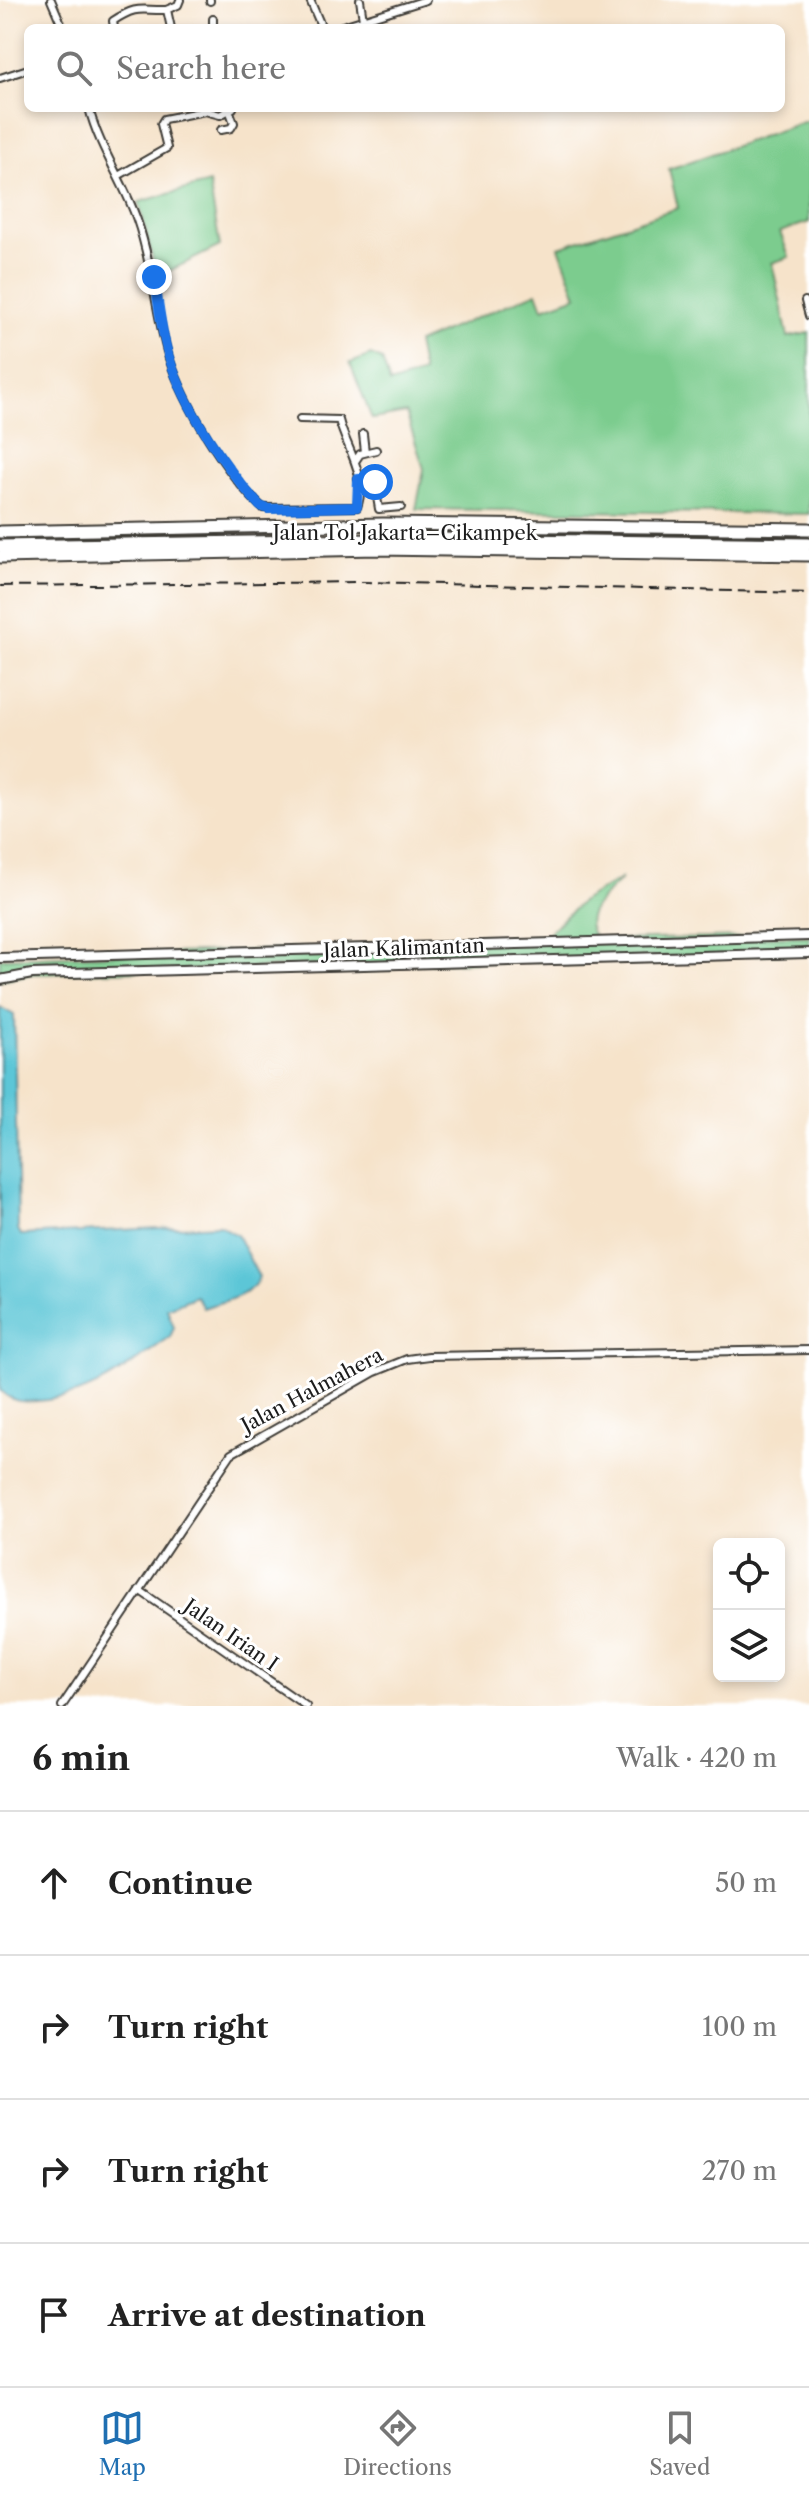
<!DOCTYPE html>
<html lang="en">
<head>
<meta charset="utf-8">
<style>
	body { margin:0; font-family:"Libre Caslon Text",serif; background:#f6f6f6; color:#222 }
	.controls { position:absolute; right:24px; bottom:24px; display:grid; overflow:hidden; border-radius:12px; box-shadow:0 4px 12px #0003 }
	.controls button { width:72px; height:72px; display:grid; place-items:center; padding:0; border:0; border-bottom:2px solid #e0e0e0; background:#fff; color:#222; font:40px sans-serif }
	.stop { position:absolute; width:24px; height:24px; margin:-18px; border:6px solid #1a73e8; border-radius:50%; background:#fff }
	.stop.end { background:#1a73e8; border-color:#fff; box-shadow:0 2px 8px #0008 }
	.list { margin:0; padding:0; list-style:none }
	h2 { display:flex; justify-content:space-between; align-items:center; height:104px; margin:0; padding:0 32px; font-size:34px }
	h2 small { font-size:26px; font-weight:400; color:#767676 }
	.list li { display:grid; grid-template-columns:52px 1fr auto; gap:24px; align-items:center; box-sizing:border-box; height:144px; padding:0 32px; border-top:2px solid #e0e0e0 }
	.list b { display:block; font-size:30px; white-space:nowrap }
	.list em { font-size:26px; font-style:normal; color:#767676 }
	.icon { flex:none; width:44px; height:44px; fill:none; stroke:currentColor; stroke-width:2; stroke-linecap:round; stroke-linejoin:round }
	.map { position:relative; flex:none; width:809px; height:1706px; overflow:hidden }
	.search { position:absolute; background:#fff; box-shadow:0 4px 12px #0003; left:24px; right:24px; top:24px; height:88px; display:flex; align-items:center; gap:20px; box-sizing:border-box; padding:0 28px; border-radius:12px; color:#767676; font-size:30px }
	.sheet { height:680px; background:#fff }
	nav { display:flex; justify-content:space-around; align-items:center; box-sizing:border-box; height:112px; border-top:2px solid #e0e0e0; background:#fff; font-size:22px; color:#767676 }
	nav a { display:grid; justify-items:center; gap:4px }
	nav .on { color:#1f6fb2 }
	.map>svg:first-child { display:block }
	.green { fill:#7bcc8e; stroke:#4c7455; stroke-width:2 }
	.water { fill:#5cc6d7; stroke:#3c717a; stroke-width:2 }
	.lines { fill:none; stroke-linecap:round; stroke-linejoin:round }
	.minor-casing { stroke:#3d3a36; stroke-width:10 }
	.tertiary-casing { stroke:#3d3a36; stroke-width:12 }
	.motorway-casing { stroke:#3d3a36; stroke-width:15 }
	.minor { stroke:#fff; stroke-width:6 }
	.tertiary { stroke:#fff; stroke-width:8 }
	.motorway { stroke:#fff; stroke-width:11 }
	.rail { stroke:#1c1c1c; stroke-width:2; stroke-dasharray:12 6; stroke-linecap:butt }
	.route { stroke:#1a73e8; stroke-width:10 }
	.labels { text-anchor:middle; stroke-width:6; stroke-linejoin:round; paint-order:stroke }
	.street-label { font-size:20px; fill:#1c1c1c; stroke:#fff }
</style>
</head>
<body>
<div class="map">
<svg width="809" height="1706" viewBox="0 0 809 1706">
	<rect width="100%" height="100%" fill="#fff"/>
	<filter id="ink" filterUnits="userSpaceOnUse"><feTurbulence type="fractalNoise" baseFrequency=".0125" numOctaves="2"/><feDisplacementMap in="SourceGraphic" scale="16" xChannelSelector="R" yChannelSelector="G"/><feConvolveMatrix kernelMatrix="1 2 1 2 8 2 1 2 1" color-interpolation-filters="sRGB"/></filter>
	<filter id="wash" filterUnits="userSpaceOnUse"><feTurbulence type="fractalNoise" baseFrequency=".006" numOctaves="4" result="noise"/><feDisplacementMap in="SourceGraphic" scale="32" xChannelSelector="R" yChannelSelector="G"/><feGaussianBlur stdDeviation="1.8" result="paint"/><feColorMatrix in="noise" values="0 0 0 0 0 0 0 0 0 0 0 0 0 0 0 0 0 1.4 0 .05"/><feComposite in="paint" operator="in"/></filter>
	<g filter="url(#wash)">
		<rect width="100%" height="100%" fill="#f6e3ca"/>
		<path class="green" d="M809 120V222L780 232 789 257 772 263 788 337 809 333V514L416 509 424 469 406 413 372 419 350 363 371 355 382 360 390 384 423 373 417 343 537 292 543 308 577 296 559 247 678 208 669 169Z
			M209 183 220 246 157 277 139 202Z
			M622 878C605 897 575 915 597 940L809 936V953L32 974 0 980V958L538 942 582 901Z"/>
		<path class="water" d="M0 1007 14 1015 18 1229 21 1235 219 1225 237 1235 259 1277C252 1297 222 1301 203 1308L196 1296 167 1308 174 1327 170 1337C128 1366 99 1393 47 1400 28 1402 14 1405 0 1390Z"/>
	</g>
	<g filter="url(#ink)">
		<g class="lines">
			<g class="minor-casing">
				<path id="minor" d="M51 0 63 28
					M210 0V1
					M310 0 322 28
					M360 0 363 19
					M166 10 178 5 180 0
					M114 28 113 21C139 4 141 11 167 10L171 28
					M213 28V19
					M336 28 426 0
					M0 78 28 69
					M89 108C99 148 124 182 137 220 153 265 155 313 169 358 184 403 227 477 263 508L357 507C369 476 345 446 339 420L300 419
					M221 130 231 128 234 123 230 112
					M118 176 167 148 161 124 164 119 205 111 220 115 233 108
					M805 301 809 316
					M363 434 365 452
					M356 460 360 454 376 450
					M358 479 374 480 379 509 401 507
					M139 1590 306 1706
					M62 1706 231 1454 375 1372 407 1359 429 1356 809 1350"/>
			</g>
			<g class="tertiary-casing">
				<path id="tertiary" d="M0 958 809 936
					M0 980 32 974 809 953"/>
			</g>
			<g class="motorway-casing">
				<path id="motorway" d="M0 532 383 524 809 529
					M0 546 438 539 809 544
					M0 557 377 549 809 555"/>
			</g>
			<use href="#minor" class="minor"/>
			<use href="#tertiary" class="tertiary"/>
			<use href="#motorway" class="motorway"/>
			<path class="rail" d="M0 586 363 582 809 593"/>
		</g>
	</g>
	<g class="lines" filter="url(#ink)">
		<path class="route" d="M154 277C159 303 161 332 169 357 185 408 225 468 260 506L268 509 357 507 358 479 372 478 375 482"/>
	</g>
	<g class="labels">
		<g class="street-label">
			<text x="405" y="540">Jalan Tol Jakarta–Cikampek</text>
			<text transform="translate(404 948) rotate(-2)" y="7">Jalan Kalimantan</text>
			<text transform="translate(312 1390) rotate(-28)" y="7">Jalan Halmahera</text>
			<text transform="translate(231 1635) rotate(35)" y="7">Jalan Irian I</text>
		</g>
	</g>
</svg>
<div class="controls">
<button><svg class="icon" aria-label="locate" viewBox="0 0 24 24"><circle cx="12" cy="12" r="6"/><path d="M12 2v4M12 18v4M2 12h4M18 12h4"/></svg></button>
<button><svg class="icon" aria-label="layers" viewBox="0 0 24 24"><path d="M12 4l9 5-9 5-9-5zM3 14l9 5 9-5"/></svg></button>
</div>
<div class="stop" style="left:375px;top:482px"></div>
<div class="stop end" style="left:154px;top:277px"></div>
<div class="search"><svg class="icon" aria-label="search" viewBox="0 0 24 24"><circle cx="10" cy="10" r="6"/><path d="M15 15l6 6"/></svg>Search here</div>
</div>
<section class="sheet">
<h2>6 min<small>Walk · 420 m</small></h2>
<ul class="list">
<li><svg class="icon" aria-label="ahead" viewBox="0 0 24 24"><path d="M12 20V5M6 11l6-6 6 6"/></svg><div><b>Continue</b></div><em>50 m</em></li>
<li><svg class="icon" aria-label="right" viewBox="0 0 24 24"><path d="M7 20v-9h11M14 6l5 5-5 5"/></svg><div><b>Turn right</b></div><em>100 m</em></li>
<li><svg class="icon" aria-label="right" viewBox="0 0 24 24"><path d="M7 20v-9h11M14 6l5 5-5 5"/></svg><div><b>Turn right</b></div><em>270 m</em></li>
<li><svg class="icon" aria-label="arrive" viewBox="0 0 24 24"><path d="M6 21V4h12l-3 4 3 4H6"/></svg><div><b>Arrive at destination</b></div></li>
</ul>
</section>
<nav>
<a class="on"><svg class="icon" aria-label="map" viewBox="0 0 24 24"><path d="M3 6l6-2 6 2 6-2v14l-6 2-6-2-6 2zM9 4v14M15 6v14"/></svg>Map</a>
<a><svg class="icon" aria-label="directions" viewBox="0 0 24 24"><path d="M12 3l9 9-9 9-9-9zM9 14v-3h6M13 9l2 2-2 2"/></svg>Directions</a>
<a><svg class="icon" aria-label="saved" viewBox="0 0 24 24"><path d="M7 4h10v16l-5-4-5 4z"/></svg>Saved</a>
</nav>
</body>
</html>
